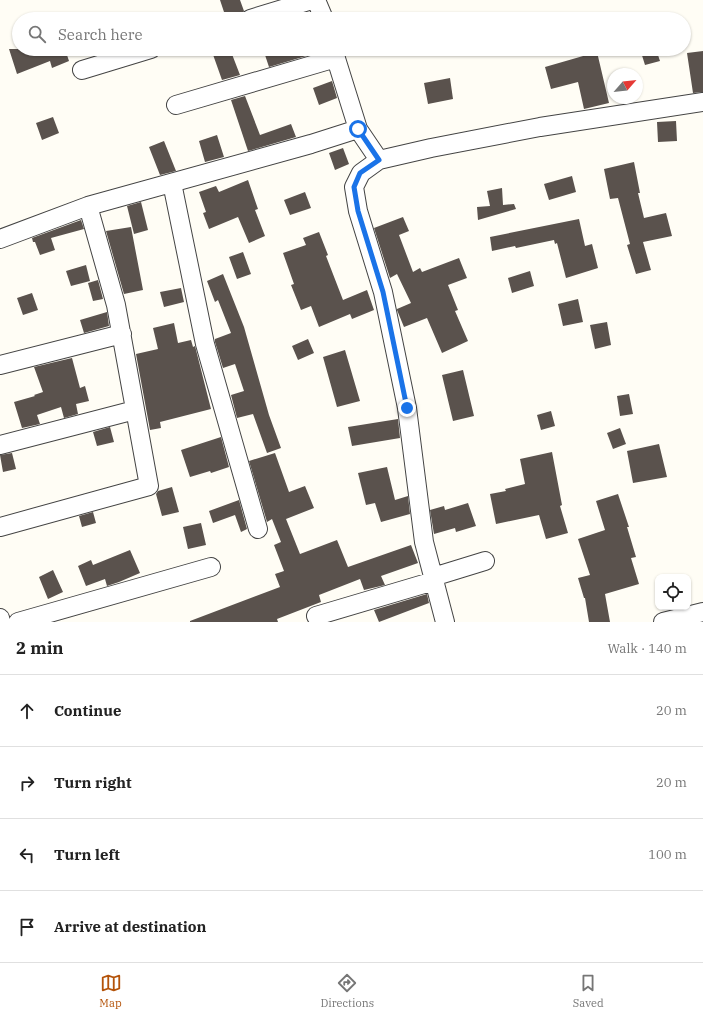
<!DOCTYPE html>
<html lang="en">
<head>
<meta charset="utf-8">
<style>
	body { margin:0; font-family:"IBM Plex Serif",serif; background:#f2f2f2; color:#222 }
	.controls { position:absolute; right:12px; bottom:12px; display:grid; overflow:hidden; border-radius:8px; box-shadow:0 1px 3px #0004 }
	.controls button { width:36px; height:36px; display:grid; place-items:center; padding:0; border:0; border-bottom:1px solid #e0e0e0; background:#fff; color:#222; font:20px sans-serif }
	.compass { position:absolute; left:607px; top:68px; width:36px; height:36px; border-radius:50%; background:#fff; box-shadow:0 1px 3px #0004; rotate:62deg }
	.stop { position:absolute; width:12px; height:12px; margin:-9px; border:3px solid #1a73e8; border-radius:50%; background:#fff }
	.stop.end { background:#1a73e8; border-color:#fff; box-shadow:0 1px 4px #0008 }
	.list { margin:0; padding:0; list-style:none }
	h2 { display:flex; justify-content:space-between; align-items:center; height:52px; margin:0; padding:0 16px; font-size:17px }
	h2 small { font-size:13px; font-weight:400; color:#767676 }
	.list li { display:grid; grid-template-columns:26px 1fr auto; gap:12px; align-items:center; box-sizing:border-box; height:72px; padding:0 16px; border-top:1px solid #e0e0e0 }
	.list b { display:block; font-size:15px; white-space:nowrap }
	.list em { font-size:13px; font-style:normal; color:#767676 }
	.icon { flex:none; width:22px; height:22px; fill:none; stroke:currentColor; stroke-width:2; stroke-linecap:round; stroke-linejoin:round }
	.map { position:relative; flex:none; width:703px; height:622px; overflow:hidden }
	.search { position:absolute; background:#fff; box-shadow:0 1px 3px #0004; left:12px; right:12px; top:12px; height:44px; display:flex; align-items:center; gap:10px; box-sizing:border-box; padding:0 14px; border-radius:22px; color:#767676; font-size:15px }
	.sheet { height:340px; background:#fff }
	nav { display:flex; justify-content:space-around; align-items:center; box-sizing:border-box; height:56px; border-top:1px solid #e0e0e0; background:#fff; font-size:11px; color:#767676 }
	nav a { display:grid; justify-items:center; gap:2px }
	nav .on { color:#b45309 }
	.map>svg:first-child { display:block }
	.building { fill:#5a524d }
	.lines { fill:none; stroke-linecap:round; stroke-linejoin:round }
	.minor-casing { stroke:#444; stroke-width:20 }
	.minor { stroke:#fff; stroke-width:18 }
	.route { stroke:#1a73e8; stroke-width:5 }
</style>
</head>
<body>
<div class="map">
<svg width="703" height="622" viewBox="0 0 703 622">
	<rect width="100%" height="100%" fill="#fffdf5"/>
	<path class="building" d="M220 0H240L244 11 242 13 226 18Z
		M310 12 313 19H286Z
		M9 49H79L80 50 67 55 69 61 52 68 50 61 17 74Z
		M211 49H230L240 75 222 80Z
		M263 49H323V51L269 67Z
		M640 49H656L660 61 645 65Z
		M703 51V92L693 93 687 53Z
		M597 52 609 103 584 109 578 82 551 89 545 67Z
		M450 78 453 99 428 104 424 83Z
		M332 81 337 98 319 105 313 88Z
		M245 96 260 135 291 124 296 137 248 151 231 100Z
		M53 117 59 133 42 140 36 123Z
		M676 121 677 141 658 142 657 122Z
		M217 135 224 157 205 162 199 141Z
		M164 141 176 171 160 175 149 147Z
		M343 148 349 164 335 170 329 153Z
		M634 162 640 193H638L644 218 666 213 672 236 643 242 651 270 636 274 627 245 630 244 618 198 610 199 604 169Z
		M572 176 576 192 549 200 544 184Z
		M248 180 258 209 255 210 265 236 249 243 238 217 209 229 203 213 206 212 199 192 216 186 219 192Z
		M502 188 503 205 514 204 516 209 478 220 477 207 490 206 487 191Z
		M305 192 311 208 290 215 284 200Z
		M141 202 148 230 134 234 127 206Z
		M403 217 409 231 399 235 413 272 420 268 422 272 459 258 467 278 448 285 458 310 455 311 468 341 442 353 427 318 404 327 397 310V309L411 303 397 274 390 278 374 228Z
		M579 219 585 246 592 244 598 268 566 278 557 243 555 244 554 240 516 248 515 246 492 251 490 237Z
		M81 220 84 229 51 238 55 250 40 255 35 242H33L32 238Z
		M131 227 143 290 124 294 106 231Z
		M319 232 328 255 326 256 343 300 367 290 374 310 352 319 350 314 319 327 311 306 301 310 291 285 294 284 283 253 306 245 303 238Z
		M243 252 251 274 237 279 229 257Z
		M86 265 90 281 71 286 66 271Z
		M530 271 534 286 512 293 508 278Z
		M223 274 244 327 269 415 281 448 267 453 253 414 237 418 231 395 244 391 235 364 223 368 215 342V339L231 333 218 300 215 302 207 281Z
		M98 280 103 299 93 301 88 283Z
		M181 288 184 302 164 307 160 292Z
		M32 293 38 310 23 315 17 298Z
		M578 299 583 322 563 326 558 304Z
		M107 312 109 326 84 333 80 320Z
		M607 322 611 345 595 349 590 325Z
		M174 323 178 343 191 340 193 347 195 346 211 409 160 422 161 428 150 430 136 354 158 349 153 328Z
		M308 339 314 353 298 360 292 346Z
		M345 350 360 401 337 407 323 357Z
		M72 358 80 388 85 386 89 401 76 404 78 414 64 418 61 407 37 415 40 424 22 428 14 402 35 396 34 395 43 392 34 367Z
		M463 370 474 416 453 421 442 375Z
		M629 394 633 414 620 416 617 396Z
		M551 411 555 426 541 430 537 415Z
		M398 419 400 438 352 446 348 427Z
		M110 427 114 442 97 446 93 432Z
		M620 428 626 444 613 449 607 433Z
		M221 437 229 467 211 473 210 471 190 477 181 450Z
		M659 444 667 477 633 483 627 451Z
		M552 452 562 505 560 506 568 533 546 539 539 515 496 524 490 494 506 491 505 489 525 484 520 459Z
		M12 453 16 469 3 472 0 455Z
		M275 453 289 492 305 486 314 508 286 519 300 554 337 540 348 567 411 545 418 563 381 576 385 585 364 590 360 579 319 595 321 602 277 619 278 622H190V621L280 587 275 574 284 571 274 545 281 542 272 519 267 522 249 461Z
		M387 467 395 500 408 496 410 514 381 522 375 503 366 505 358 473Z
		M172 487 179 512 162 516 156 494 158 491Z
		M618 494 629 527H627L636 557 631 558 639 584 605 594 610 622H589L585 598H584L578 578 590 575 578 539 605 530 596 501Z
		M239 500 247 529 241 532 235 515 213 523 209 511Z
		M468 503 476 526 456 532 455 528 434 534 430 510 444 506 445 510Z
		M93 512 96 523 82 527 79 516Z
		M201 523 206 545 188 549 183 527Z
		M130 550 140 573 119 582 107 586 105 579 86 586 78 566 91 560 93 565Z
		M53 570 63 592 48 599 39 577Z
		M427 594 429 603 379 622 374 610Z"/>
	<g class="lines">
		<g class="minor-casing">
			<path id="minor" d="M316 0 324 19
				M250 19 312 0
				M333 49 358 129
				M82 70 151 49
				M176 105 336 58
				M172 183 205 344 258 529
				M88 206 311 144 358 129 379 160
				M0 239 88 206 116 305 149 486 0 527
				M0 365 122 334
				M0 445 135 410
				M433 577 485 561
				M316 616 434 581
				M0 618 1 622
				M18 622 211 567
				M445 622 424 542 407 408 383 292 358 211 354 187 361 173 379 160 431 148 540 127 703 102
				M663 622 703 612"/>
		</g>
		<use href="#minor" class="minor"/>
	</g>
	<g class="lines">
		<path class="route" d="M358 129 379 160 360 173 354 187 358 211 383 292 407 408"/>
	</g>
</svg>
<div class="controls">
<button><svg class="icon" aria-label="locate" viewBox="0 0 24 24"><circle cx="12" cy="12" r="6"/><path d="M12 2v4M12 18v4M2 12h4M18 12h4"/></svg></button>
</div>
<svg class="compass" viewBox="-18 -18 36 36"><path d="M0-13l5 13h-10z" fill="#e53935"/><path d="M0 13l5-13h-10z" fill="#767676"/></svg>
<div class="stop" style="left:358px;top:129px"></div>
<div class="stop end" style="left:407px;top:408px"></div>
<div class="search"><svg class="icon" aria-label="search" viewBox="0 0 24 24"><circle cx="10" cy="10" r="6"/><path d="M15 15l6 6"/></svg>Search here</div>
</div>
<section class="sheet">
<h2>2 min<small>Walk · 140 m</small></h2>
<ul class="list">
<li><svg class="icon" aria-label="ahead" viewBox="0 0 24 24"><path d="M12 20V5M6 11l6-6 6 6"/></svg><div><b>Continue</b></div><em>20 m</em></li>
<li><svg class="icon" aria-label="right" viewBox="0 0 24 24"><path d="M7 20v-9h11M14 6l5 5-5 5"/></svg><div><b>Turn right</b></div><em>20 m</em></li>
<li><svg class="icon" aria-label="left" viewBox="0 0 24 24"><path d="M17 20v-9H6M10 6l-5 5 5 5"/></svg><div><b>Turn left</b></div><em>100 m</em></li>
<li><svg class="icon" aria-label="arrive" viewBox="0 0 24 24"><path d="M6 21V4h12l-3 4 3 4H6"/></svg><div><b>Arrive at destination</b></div></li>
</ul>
</section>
<nav>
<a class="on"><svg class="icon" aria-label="map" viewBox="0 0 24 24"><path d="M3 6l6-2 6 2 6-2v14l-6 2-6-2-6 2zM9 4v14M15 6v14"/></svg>Map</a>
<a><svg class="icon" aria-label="directions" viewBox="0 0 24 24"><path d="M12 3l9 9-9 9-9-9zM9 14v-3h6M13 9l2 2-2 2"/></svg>Directions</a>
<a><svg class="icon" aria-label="saved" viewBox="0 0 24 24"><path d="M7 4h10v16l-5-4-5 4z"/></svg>Saved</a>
</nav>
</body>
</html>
